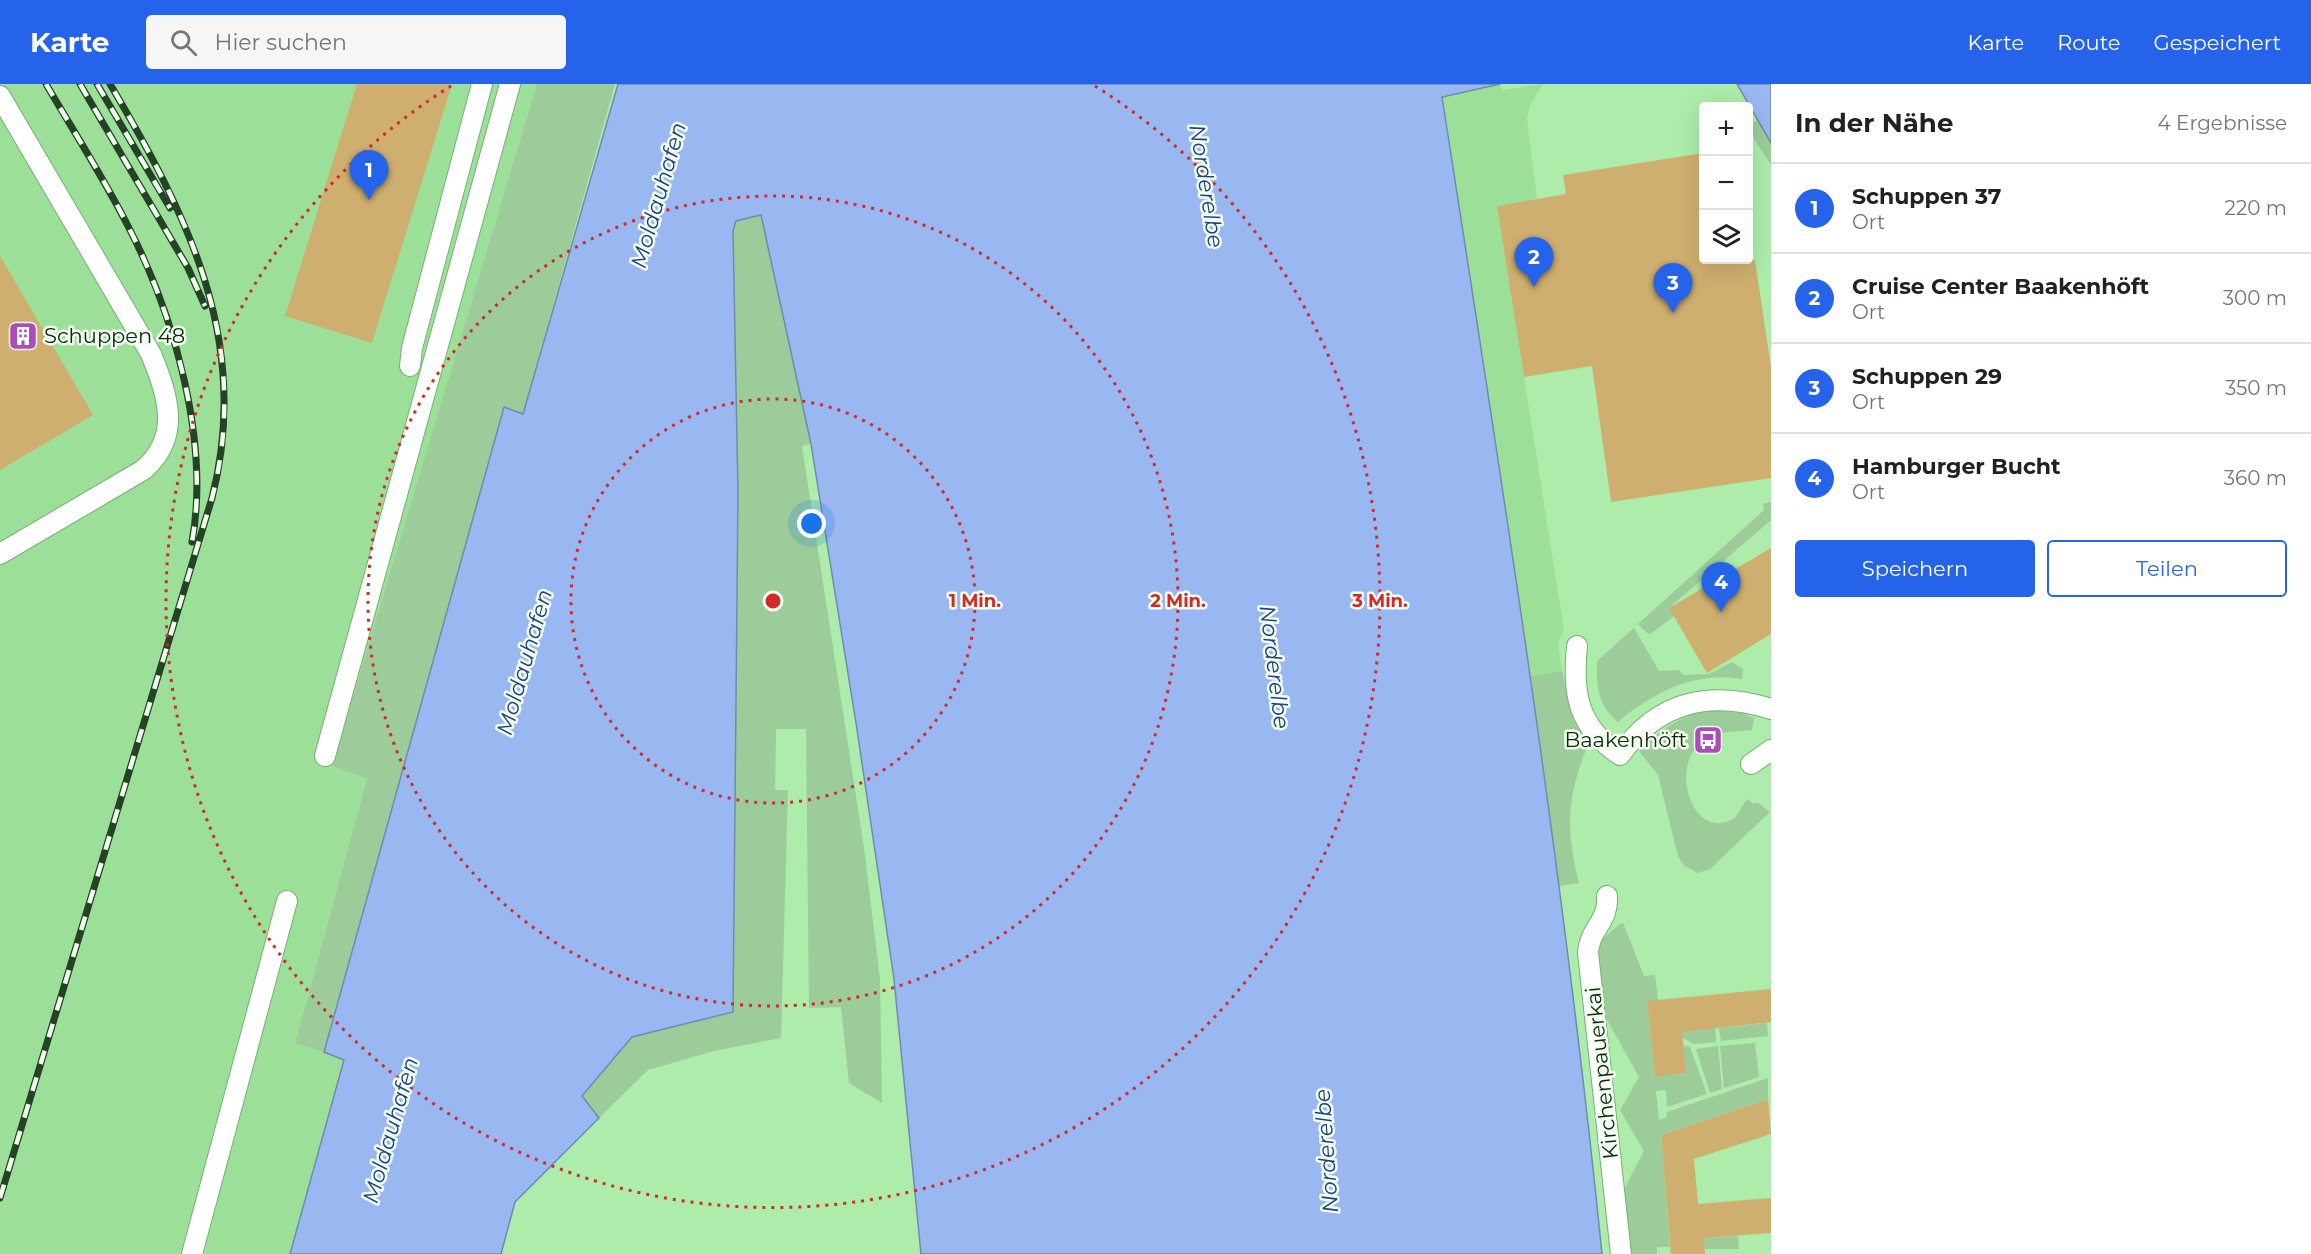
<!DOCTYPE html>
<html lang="de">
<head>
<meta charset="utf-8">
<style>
	body { margin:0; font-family:Montserrat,sans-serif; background:#f6f6f6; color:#202124 }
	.controls { position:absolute; right:18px; top:18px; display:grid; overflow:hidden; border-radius:6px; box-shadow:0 6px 24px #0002 }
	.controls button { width:54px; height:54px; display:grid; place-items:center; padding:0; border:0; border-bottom:2px solid #e0e0e0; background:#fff; color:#202124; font:30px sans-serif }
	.you { position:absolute; left:812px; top:440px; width:21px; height:21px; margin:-15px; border:4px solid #fff; border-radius:50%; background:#1a73e8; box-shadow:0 0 0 9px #1a73e833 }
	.badge { display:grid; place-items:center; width:39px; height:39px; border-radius:50%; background:#2563eb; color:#fff; font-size:20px; font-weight:700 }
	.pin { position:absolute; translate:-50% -50px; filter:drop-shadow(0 2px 3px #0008) }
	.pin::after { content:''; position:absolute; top:32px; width:21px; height:18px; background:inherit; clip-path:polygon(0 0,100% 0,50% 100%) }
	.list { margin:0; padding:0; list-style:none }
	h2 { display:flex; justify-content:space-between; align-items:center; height:78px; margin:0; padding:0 24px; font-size:26px }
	h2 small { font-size:20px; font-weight:400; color:#757577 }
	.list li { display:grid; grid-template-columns:39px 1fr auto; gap:18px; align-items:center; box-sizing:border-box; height:90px; padding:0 24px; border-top:2px solid #e0e0e0 }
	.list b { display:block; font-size:22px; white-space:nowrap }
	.list p { margin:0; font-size:20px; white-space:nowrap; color:#757577 }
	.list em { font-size:20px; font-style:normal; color:#757577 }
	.actions { display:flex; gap:12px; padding:18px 24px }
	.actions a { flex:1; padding:14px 0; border:2px solid #2563eb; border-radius:6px; text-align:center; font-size:21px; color:#2563eb }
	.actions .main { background:#2563eb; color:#fff }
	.icon { flex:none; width:33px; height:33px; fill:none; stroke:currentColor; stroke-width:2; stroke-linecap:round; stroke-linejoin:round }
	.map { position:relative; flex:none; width:1771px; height:1170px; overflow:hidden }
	header { display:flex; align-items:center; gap:36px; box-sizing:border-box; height:84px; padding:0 30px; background:#2563eb; color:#fff }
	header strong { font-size:28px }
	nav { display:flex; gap:33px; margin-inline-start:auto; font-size:21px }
	.search { width:420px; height:54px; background:#f6f6f6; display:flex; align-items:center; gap:15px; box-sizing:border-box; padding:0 21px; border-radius:6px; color:#757577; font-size:22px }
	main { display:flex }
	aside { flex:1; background:#fff }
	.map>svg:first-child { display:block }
	.built { fill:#9cdf99 }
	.green { fill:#9ccc99 }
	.water { fill:#99b7f1; stroke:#6f8cad; stroke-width:1.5 }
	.building { fill:#cfaf6f }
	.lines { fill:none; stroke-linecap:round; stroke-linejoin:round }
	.minor-casing { stroke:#75b172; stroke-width:22 }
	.minor { stroke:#fff; stroke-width:20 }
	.rail-casing { stroke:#244324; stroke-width:7 }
	.rail { stroke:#f1fef0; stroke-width:4.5; stroke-dasharray:14; stroke-linecap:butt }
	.ring { fill:none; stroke:#d62828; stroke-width:3; stroke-dasharray:3 6 }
	.labels { text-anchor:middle; stroke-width:5; stroke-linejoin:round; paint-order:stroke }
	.poi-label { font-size:21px; fill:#0e270e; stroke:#f1fef0; text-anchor:start }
	.street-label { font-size:21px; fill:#0e270e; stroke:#f1fef0 }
	.water-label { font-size:22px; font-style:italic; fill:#214084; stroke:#f1fef0 }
	.centre { fill:#d62828; stroke:#f1fef0; stroke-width:3 }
	.ring-label { font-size:18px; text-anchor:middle; font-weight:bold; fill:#d62828; stroke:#f1fef0; stroke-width:5; stroke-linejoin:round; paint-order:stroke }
</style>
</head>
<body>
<header>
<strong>Karte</strong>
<div class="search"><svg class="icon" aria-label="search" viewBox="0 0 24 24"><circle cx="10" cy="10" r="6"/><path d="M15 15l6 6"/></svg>Hier suchen</div>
<nav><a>Karte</a><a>Route</a><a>Gespeichert</a></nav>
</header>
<main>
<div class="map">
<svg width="1771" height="1170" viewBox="0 0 1771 1170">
	<rect width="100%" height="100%" fill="#adecaa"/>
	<path class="built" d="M0 0H537L332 682 367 693 295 958 344 975 290 1170H0Z
		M1500 0 1503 6 1543 0 1530 21 1527 35 1537 115 1497 122 1564 546 1558 560 1562 587 1531 592 1442 12Z"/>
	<path class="green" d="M537 0H615L523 330 504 324 324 968 295 959 367 694 332 682Z
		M1759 35 1771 59V81L1749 47V41Z
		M762 131 811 360 802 362 864 764 880 895 882 1019 849 999 841 923 809 924 806 645H776L775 706H788L781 954 714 967 648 986 599 1034 582 1012 632 953 733 928 738 409 733 147 735 137Z
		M1771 418V436L1669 524 1674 532 1652 549 1648 550 1638 540 1764 426 1763 420Z
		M1634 544 1659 587 1679 586 1683 591 1709 590 1732 578 1743 585 1742 595C1695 587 1652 609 1618 638 1598 622 1596 601 1597 577Z
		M1562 587 1571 626 1589 658C1567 712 1565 743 1579 799L1559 802 1531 592Z
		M1714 625 1743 629 1754 634 1752 646 1705 650 1706 657C1667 674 1690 761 1735 734L1747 715 1754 720 1757 718 1770 728 1710 785 1698 789 1683 781 1678 772 1658 691 1639 667C1662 644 1681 631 1714 625Z
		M1621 839H1623L1644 892 1655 891 1658 916 1647 918 1655 993 1686 989 1683 961 1690 963 1707 1010 1667 1023 1666 1006 1656 1007 1659 1036 1667 1033V1028L1768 994V1015L1661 1051 1670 1163H1657V1170H1630L1624 1105 1644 1067 1620 1026 1639 993 1606 934 1599 881 1594 875 1599 858Z
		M1767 939 1768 952 1721 957 1719 944Z
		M1715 944 1716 958 1694 960 1681 953 1680 948Z
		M1755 959 1759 993 1724 1004 1720 962Z
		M1718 962 1722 1005 1710 1009 1696 965Z
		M1738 1152 1739 1165H1705L1704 1154Z"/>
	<path class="water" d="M618 0H1500L1442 13C1502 398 1563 782 1602 1170H921L894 895 856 639 811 360 761 131 736 137 733 147 738 409 733 928 632 953 582 1012 599 1034 515 1118 501 1170H290L344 976 324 968 504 323 523 330Z
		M1737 0H1771V59Z"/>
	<path class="building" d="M357 0H452L372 259 285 232Z
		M1704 69V176H1755L1771 283V394L1611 418 1592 282 1524 293 1497 122 1566 110 1563 91Z
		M0 172 93 331 0 386Z
		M1771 464V550L1707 589 1669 524Z
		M1771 905V938L1682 948 1686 989 1655 993 1647 917Z
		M1768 1015 1771 1050 1694 1075 1698 1120 1771 1114V1149L1704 1154 1705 1170H1671L1661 1051Z"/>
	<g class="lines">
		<g class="minor-casing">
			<path id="minor" d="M0 12 151 270C168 312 182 353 143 386L0 470
				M410 282 412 264 482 0
				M1577 562C1572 610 1578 643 1620 671 1658 617 1710 606 1771 625
				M325 672 510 0
				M1751 680 1771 666
				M1607 812C1609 838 1589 845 1588 869L1621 1170
				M192 1170 287 817"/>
		</g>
		<use href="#minor" class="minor"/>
		<g class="rail-casing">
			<path id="rail" d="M46 0C74 48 105 96 130 146 175 234 210 359 192 458
				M80 0 188 184 205 222
				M97 0 170 124
				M0 1114 212 414C252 258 188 132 110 0"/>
		</g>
		<use href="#rail" class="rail"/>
	</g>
	<g class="ring">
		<circle cx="773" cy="517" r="202"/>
		<circle cx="773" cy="517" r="405"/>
		<path d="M1095 2A607 607 0 1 1 451 2"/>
	</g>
	<defs>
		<g id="building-square" transform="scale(1.5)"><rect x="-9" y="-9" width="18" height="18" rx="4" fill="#ac4db7" stroke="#f1fef0"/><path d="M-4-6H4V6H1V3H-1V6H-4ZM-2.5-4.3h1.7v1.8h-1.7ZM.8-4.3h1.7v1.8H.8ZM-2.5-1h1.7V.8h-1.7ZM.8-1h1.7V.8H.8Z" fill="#fff"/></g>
		<g id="bus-square" transform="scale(1.5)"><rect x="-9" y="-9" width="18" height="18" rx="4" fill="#ac4db7" stroke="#f1fef0"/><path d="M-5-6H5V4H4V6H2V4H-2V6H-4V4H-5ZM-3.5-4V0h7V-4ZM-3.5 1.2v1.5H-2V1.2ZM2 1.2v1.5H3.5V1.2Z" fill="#fff"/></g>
	</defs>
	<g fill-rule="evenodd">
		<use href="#building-square" x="23" y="252"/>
		<use href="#bus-square" x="1708" y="656"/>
	</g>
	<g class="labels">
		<g class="poi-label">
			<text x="44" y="259">Schuppen 48</text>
			<text x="1687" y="663" text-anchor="end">Baakenhöft</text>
		</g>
		<g class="street-label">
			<text transform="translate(1602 989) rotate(-96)" y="7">Kirchenpauerkai</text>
		</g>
		<g class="water-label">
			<text transform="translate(1207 102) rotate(81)" y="8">Norderelbe</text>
			<text transform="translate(658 111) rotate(-74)" y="8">Moldauhafen</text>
			<text transform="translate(524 578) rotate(-74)" y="8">Moldauhafen</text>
			<text transform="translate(1275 583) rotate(83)" y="8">Norderelbe</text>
			<text transform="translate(390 1046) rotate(-74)" y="8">Moldauhafen</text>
			<text transform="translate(1326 1067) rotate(-94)" y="8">Norderelbe</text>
		</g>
	</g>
	<circle cx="773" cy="517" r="9" class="centre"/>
	<g class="ring-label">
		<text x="975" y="523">1 Min.</text>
		<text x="1178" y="523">2 Min.</text>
		<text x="1380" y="523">3 Min.</text>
	</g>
</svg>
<div class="controls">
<button>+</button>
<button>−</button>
<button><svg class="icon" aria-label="layers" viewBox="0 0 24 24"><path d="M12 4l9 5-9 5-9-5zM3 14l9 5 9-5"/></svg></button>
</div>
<div class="you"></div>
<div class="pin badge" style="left:369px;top:116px">1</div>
<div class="pin badge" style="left:1534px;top:203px">2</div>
<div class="pin badge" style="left:1673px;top:229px">3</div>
<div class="pin badge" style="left:1721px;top:528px">4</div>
</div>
<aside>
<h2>In der Nähe<small>4 Ergebnisse</small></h2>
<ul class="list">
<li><span class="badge">1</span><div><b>Schuppen 37</b><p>Ort</p></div><em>220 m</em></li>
<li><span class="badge">2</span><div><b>Cruise Center Baakenhöft</b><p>Ort</p></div><em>300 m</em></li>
<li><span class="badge">3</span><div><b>Schuppen 29</b><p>Ort</p></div><em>350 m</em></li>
<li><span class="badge">4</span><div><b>Hamburger Bucht</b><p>Ort</p></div><em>360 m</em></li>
</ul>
<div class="actions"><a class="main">Speichern</a><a>Teilen</a></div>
</aside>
</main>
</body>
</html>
